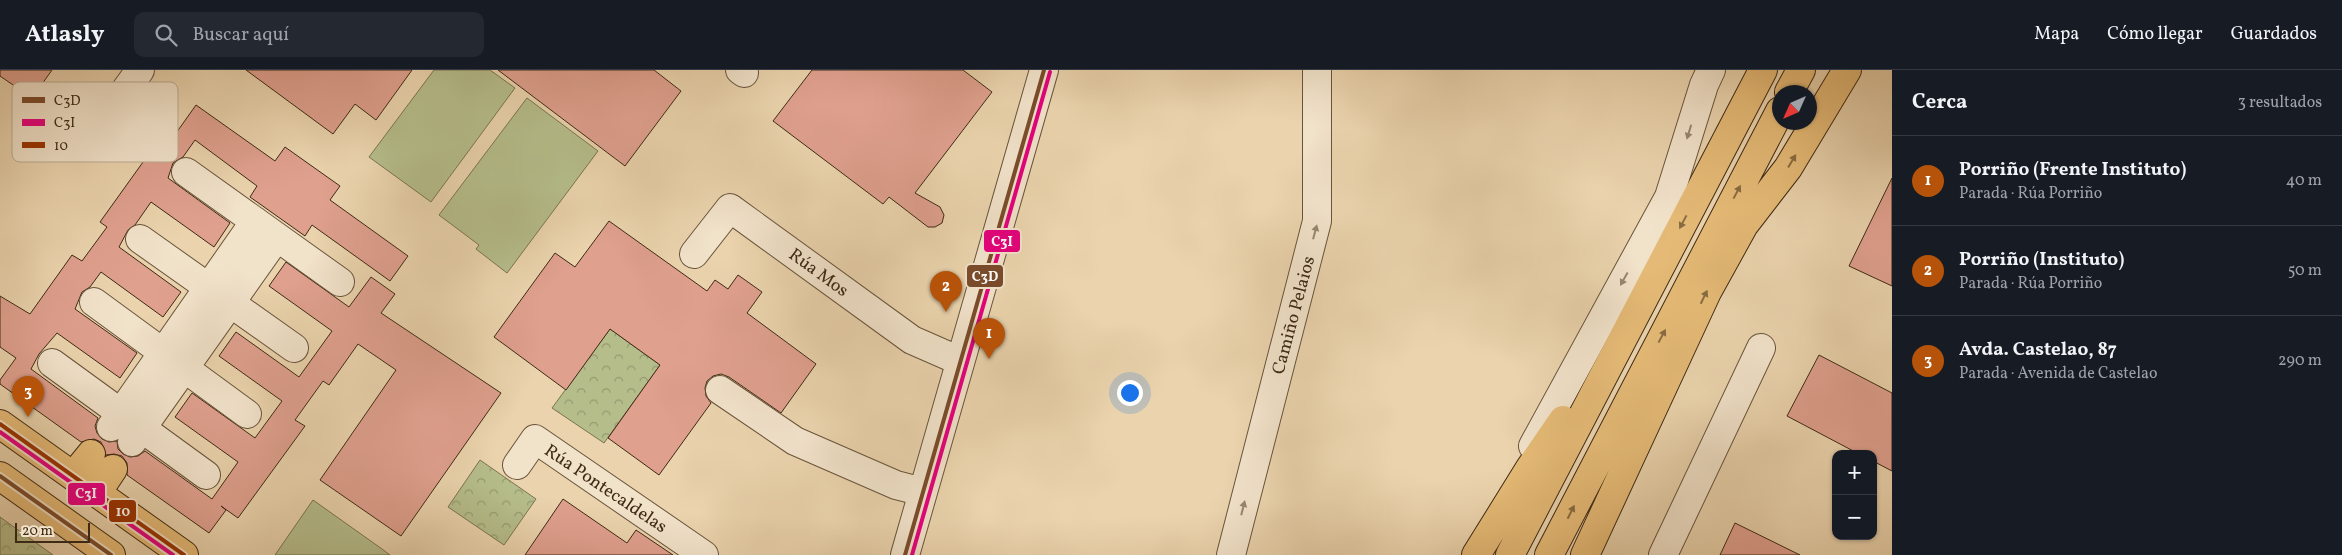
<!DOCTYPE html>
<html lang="es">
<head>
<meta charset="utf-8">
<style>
	body { margin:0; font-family:Vollkorn,serif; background:#242831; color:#f1f3f6 }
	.controls { position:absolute; right:15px; bottom:15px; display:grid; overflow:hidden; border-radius:10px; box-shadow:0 1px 4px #0004 }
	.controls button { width:45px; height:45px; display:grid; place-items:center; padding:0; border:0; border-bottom:1px solid #363941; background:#171b24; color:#f1f3f6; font:25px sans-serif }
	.compass { position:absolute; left:1772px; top:15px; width:45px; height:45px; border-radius:50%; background:#171b24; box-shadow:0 1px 4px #0004; rotate:225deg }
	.scale { position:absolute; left:15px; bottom:12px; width:75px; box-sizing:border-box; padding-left:5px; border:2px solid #3e2a15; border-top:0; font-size:14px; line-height:18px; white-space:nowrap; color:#3e2a15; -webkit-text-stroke:4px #f1e2ca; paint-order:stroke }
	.you { position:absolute; left:1129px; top:322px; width:18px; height:18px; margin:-12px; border:4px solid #fff; border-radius:50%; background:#1a73e8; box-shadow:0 0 0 8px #1a73e833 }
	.badge { display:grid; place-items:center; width:32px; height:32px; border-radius:50%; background:#b45309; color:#fff; font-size:16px; font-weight:700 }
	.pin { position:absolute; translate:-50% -41px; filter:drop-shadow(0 1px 2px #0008) }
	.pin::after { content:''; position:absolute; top:26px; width:18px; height:15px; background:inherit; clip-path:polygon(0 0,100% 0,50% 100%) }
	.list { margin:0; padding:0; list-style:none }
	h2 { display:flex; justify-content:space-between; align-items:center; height:65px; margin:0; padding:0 20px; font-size:21px }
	h2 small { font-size:16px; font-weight:400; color:#9ea1a6 }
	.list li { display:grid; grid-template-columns:32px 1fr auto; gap:15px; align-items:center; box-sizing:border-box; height:90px; padding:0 20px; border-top:1px solid #363941 }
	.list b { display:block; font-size:19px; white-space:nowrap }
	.list p { margin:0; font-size:16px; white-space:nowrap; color:#9ea1a6 }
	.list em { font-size:16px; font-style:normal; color:#9ea1a6 }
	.icon { flex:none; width:28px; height:28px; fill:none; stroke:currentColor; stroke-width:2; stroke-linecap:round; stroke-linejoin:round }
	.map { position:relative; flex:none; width:1892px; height:485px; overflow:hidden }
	header { display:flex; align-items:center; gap:30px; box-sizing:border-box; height:70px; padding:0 25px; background:#171b24; border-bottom:1px solid #363941 }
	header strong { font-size:24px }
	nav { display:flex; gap:28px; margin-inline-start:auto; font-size:18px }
	.search { width:350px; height:45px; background:#242831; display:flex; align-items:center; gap:12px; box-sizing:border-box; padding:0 18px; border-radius:10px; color:#9ea1a6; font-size:19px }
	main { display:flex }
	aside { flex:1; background:#171b24 }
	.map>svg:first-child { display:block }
	.grass { fill:#b5bd8b; stroke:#7a7450 }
	.park { fill:url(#park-crowns); stroke:#7a7450 }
	.building { fill:#dfa08e; stroke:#3e2a15 }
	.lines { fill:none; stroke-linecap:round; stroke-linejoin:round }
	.minor-casing { stroke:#69543b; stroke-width:30 }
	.major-casing { stroke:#3e2a15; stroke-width:30 }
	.highway-casing { stroke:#3e2a15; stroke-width:30 }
	.minor { stroke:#f1e2ca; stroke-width:28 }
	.major { stroke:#e5ba76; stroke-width:28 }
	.highway { stroke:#e5ba76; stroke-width:28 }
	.bus-1-casing { stroke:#f1e2ca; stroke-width:8 }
	.bus-2-casing { stroke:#f1e2ca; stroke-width:8 }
	.bus-3-casing { stroke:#f1e2ca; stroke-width:8 }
	.bus-1 { stroke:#7a4b2a; stroke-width:4 }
	.bus-2 { stroke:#e5007d; stroke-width:4 }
	.bus-3 { stroke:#930; stroke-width:4 }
	.oneway { fill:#988670 }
	.oneway2 { fill:#896b41 }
	.labels { text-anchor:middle; stroke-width:4; stroke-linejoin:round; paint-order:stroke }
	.street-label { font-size:18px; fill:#3e2a15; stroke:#f1e2ca }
	.key { fill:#f1e2ca; stroke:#bbab94; stroke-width:1 }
	.key-label { font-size:14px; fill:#3e2a15 }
	.line-badge { stroke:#f1e2ca; stroke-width:2 }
	.badge-label { font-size:14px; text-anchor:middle; font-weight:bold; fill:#fff }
</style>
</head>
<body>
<header>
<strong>Atlasly</strong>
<div class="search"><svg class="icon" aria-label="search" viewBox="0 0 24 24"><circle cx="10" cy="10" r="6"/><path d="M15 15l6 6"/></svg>Buscar aquí</div>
<nav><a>Mapa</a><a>Cómo llegar</a><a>Guardados</a></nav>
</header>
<main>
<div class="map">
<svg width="1892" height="485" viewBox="0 0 1892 485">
	<defs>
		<pattern id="park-crowns" width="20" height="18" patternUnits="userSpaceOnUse" patternTransform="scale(1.25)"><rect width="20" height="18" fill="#b5bd8b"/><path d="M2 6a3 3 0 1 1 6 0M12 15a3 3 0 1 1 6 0" fill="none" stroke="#959a70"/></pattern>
	</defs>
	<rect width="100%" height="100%" fill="#ead3ad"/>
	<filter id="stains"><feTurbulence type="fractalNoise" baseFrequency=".004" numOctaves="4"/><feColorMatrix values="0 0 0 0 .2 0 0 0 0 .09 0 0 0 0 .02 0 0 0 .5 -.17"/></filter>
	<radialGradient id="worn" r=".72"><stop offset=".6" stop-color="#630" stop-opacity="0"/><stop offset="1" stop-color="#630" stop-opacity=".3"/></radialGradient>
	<path class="grass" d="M434 0H490L515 18 431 132 369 87Z
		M527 28 598 81 507 203 476 179 479 175 439 145Z
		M313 430 382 479 390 485H275Z"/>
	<path class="park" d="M610 259 660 295 604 373 552 338Z
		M480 390 536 429 504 475 448 437Z
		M0 447 53 485H0Z"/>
	<path class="building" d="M0 0H52L42 14 100 55 82 80 24 39 32 28 0 6Z
		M246 0H412L376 50 355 34 333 64Z
		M498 0H654L681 21 625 96Z
		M812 0H963L992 22 915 123 940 137 944 145 942 153 935 157H928L889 127 883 134 773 51Z
		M196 35 275 91 285 77 340 116 330 130 408 186 390 211 312 155 305 166 250 127 257 116 195 70 183 87 173 93 168 108 230 153 214 177 151 132 135 155 128 160 119 177 181 222 163 247 101 202 90 217 82 222 75 239 137 283 120 308 57 263 39 284 31 299 98 348 95 356 97 363 102 369 109 372 117 371 118 379 123 384 130 387 138 386 145 381 212 429 238 392 175 347 192 323 255 368 282 331 219 286 236 262 299 307 332 261 269 216 286 192 349 237 371 207 395 224 381 243 501 323 401 466 320 410 396 300 358 274 329 315 323 311 295 350 305 356 238 448 221 436 226 440 209 463 127 405V393L122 386 114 384 106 385 101 372 94 369 81 372 0 314V310L16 288 0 277V226L30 244 72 185 82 191 107 157 100 152 166 60 174 66Z
		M1892 108V216L1849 196Z
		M609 151 707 221 715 210 728 219 738 205 762 222 747 243 816 294 781 343 729 307 721 304 713 306 707 311 705 318 706 326 711 333 659 405 608 368 660 295 610 259 566 320 494 267 555 183 575 197Z
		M1819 285 1892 323V401L1873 391V384H1859L1787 346Z
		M563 429 627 473 636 460 673 485H525Z
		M1735 453 1800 485H1720Z"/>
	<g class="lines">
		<g class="minor-casing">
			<path id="minor" d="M740 0 744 3
				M117 32 140 0
				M186 102 340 212
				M140 169 294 278
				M694 184 730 138 912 270 960 291
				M94 232 247 344
				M52 293 206 405
				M720 320 795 371 896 415 923 422
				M111 357 255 151
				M132 372 277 167
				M1533 376 1669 127 1704 15 1711 0
				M517 395 535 369 704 485
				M905 485 1044 0
				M1231 485 1317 151V0
				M1663 485 1761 278"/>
		</g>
		<g class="major-casing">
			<path id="major" d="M0 354 184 485
				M0 406 111 485
				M73 406 91 384
				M97 423 113 399"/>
		</g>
		<g class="highway-casing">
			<path id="highway" d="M1789 22 1801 0
				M1476 485 1530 398 1563 350
				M1510 485 1763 0
				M1549 485 1780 41
				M1585 485 1707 222 1744 155 1788 98 1847 0"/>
		</g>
		<use href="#minor" class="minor"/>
		<use href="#major" class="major"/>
		<use href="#highway" class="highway"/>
		<g class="bus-1-casing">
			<path id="bus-1" d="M0 406 111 485
				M905 485 1044 0"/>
		</g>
		<g class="bus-2-casing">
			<path id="bus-2" d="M0 362 173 485
				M912 485 1050 2"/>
		</g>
		<g class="bus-3-casing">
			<path id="bus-3" d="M0 354 184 485"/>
		</g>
		<use href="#bus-1" class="bus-1"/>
		<use href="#bus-2" class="bus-2"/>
		<use href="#bus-3" class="bus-3"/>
	</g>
	<defs><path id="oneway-solid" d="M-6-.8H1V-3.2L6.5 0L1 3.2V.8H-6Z" transform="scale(1.25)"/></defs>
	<g class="oneway">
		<use href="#oneway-solid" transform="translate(1689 62) rotate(107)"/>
		<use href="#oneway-solid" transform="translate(1315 162) rotate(-75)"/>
		<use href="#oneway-solid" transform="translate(1624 209) rotate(119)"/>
		<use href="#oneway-solid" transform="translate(1243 438) rotate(-76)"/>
	</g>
	<g class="oneway2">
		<use href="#oneway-solid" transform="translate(1792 91) rotate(-59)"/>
		<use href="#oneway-solid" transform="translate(1737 122) rotate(-62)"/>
		<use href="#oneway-solid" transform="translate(1683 152) rotate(118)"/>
		<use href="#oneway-solid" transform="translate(1704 227) rotate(-64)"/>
		<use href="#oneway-solid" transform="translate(1662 266) rotate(-62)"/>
		<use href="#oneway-solid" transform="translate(1571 442) rotate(-63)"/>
	</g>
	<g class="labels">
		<g class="street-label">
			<text transform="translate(819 202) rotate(36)" y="6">Rúa Mos</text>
			<text transform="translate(1293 245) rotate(-75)" y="6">Camiño Pelaios</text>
			<text transform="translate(606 418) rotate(34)" y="6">Rúa Pontecaldelas</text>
		</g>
	</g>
	<rect x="12" y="12" width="166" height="80" rx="8" class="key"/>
	<rect x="22" y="27" width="23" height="6" fill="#7a4b2a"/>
	<rect x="22" y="49" width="23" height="7" fill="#e5007d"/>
	<rect x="22" y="72" width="23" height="6" fill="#930"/>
	<g class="key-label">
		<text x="54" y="35">C3D</text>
		<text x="54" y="57">C3I</text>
		<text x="54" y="80">10</text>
	</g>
	<g class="line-badge">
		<rect x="983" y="159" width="38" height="24" rx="5" fill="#e5007d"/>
		<rect x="966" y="194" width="38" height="24" rx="5" fill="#7a4b2a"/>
		<rect x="67" y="412" width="39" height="24" rx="5" fill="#e5007d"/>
		<rect x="108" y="429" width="29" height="24" rx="5" fill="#930"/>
	</g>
	<g class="badge-label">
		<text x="1002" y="176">C3I</text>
		<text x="985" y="211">C3D</text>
		<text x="86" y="428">C3I</text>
		<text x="123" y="446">10</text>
	</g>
	<rect width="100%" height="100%" filter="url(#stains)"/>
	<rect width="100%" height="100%" fill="url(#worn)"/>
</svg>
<div class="controls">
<button>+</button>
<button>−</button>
</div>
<svg class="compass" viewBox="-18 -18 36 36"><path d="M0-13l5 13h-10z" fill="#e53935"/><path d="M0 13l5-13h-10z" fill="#9ea1a6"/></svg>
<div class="scale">20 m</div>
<div class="you"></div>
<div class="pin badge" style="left:989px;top:289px">1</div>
<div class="pin badge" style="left:946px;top:242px">2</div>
<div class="pin badge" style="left:28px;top:347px">3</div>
</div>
<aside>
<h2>Cerca<small>3 resultados</small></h2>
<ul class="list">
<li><span class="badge">1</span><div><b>Porriño (Frente Instituto)</b><p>Parada · Rúa Porriño</p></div><em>40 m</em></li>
<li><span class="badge">2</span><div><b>Porriño (Instituto)</b><p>Parada · Rúa Porriño</p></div><em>50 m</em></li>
<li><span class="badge">3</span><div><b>Avda. Castelao, 87</b><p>Parada · Avenida de Castelao</p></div><em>290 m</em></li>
</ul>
</aside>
</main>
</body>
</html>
